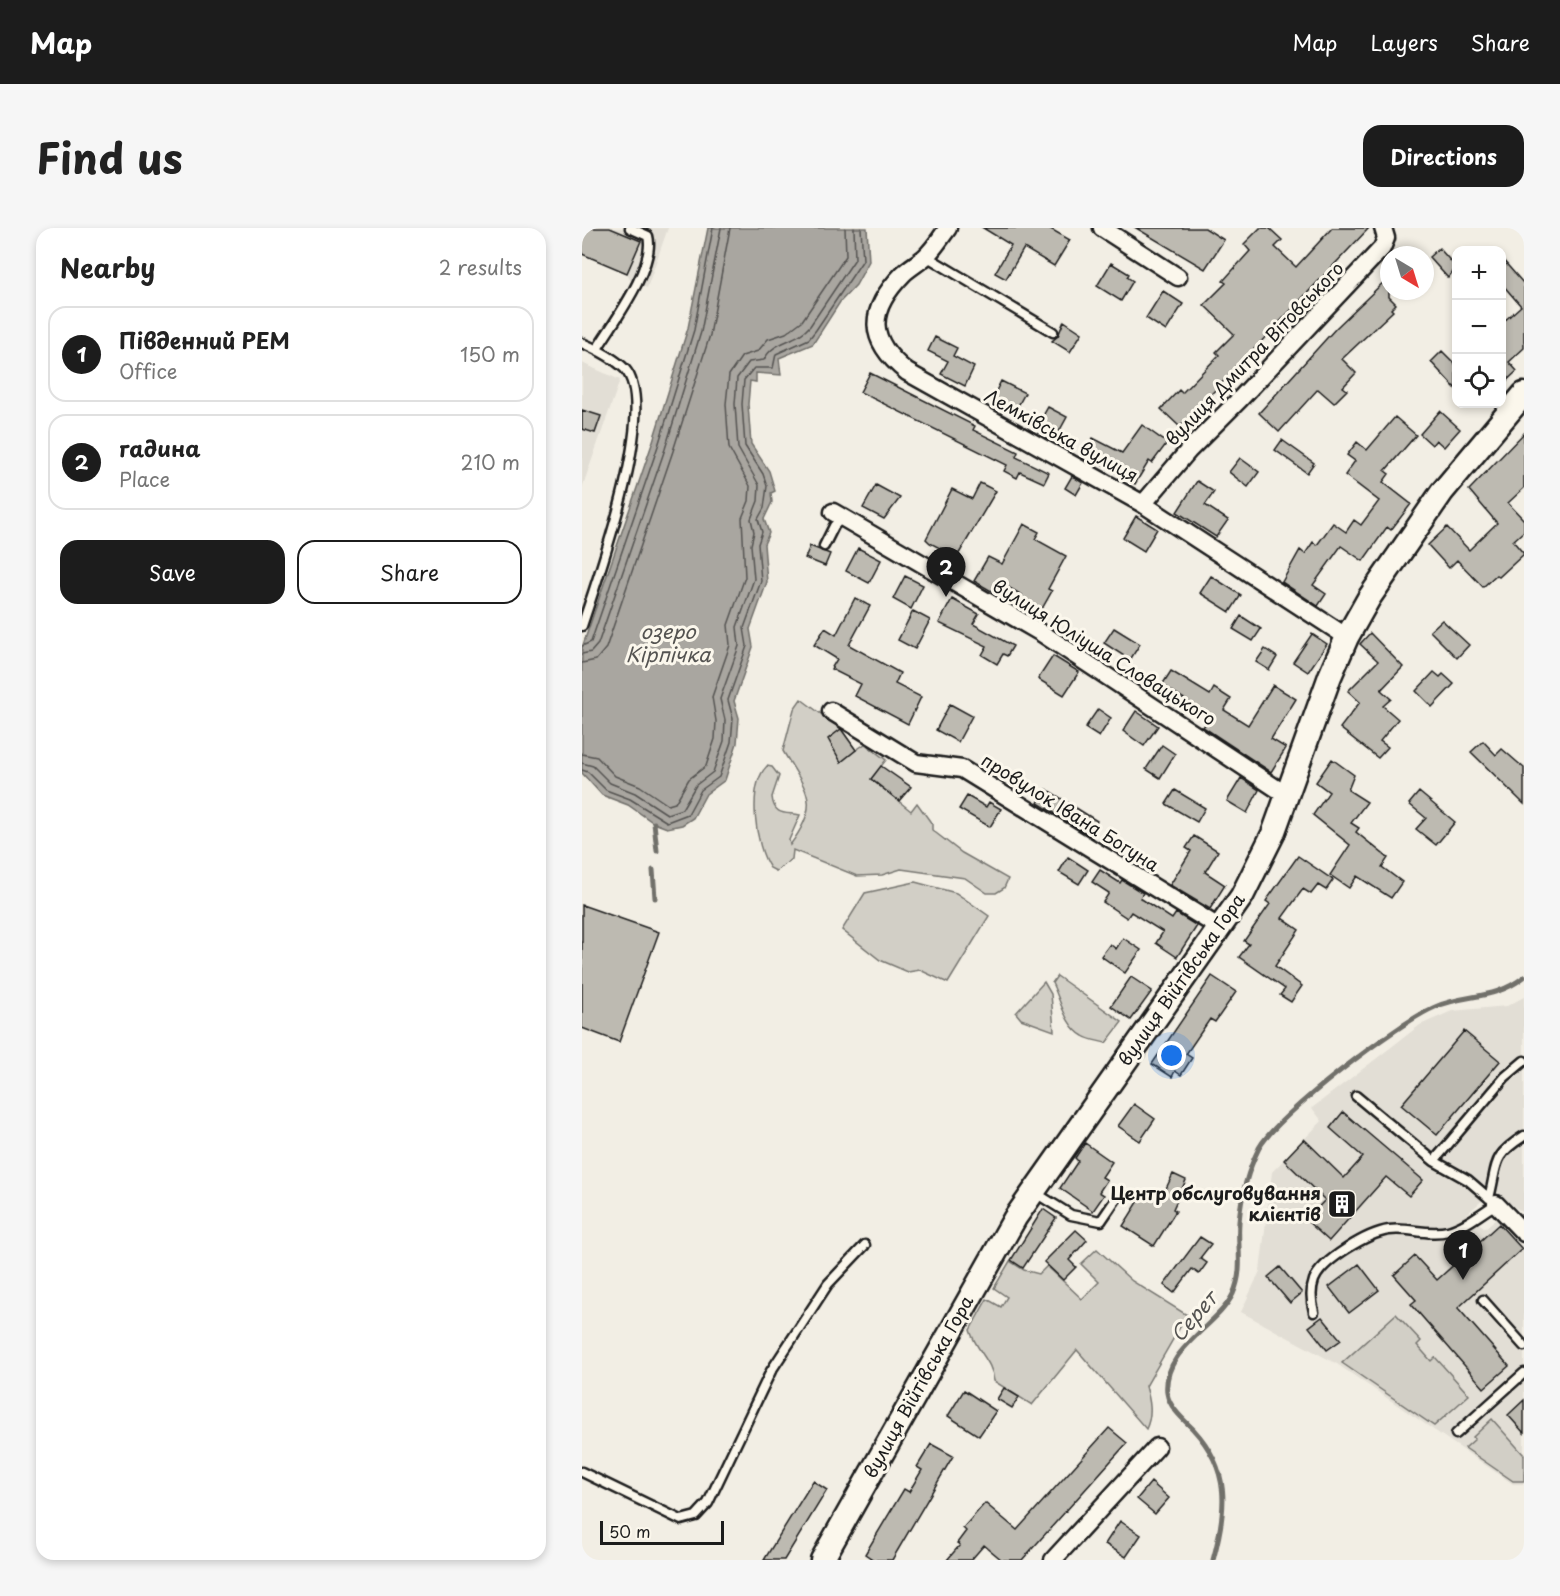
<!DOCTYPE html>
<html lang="en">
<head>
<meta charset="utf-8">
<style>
	body { margin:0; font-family:"Playpen Sans",sans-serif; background:#f6f6f6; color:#222 }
	.controls { position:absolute; right:18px; top:18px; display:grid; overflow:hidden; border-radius:12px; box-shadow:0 3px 9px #0003 }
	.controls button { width:54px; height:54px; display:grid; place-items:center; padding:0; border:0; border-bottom:2px solid #e0e0e0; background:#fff; color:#222; font:30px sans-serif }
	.compass { position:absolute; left:798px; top:18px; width:54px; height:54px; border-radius:50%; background:#fff; box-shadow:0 3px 9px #0003; rotate:142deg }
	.scale { position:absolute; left:18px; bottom:15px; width:124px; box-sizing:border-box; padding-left:6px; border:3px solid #1c1c1c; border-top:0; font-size:16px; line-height:21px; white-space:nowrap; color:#1c1c1c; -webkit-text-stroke:4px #fbf7ec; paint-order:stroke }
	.you { position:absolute; left:590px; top:828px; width:21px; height:21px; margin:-15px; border:4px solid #fff; border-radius:50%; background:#1a73e8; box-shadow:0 0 0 9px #1a73e833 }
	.badge { display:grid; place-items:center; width:39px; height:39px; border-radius:50%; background:#1c1c1c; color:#fff; font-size:20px; font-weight:700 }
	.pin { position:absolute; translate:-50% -50px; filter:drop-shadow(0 2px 3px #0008) }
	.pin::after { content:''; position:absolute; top:32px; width:21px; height:18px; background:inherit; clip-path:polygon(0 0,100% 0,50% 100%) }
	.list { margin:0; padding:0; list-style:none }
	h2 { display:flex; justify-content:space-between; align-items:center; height:78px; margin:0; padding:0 24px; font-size:26px }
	h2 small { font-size:20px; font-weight:400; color:#767676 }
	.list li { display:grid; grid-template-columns:39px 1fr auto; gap:18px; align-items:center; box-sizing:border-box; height:96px; margin:0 12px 12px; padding:0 12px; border:2px solid #e0e0e0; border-radius:18px }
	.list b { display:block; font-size:22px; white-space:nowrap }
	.list p { margin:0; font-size:20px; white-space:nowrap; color:#767676 }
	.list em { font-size:20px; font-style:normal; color:#767676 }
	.actions { display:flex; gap:12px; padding:18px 24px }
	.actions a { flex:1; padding:14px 0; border:2px solid #1c1c1c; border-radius:18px; text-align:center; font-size:21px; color:#1c1c1c }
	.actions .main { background:#1c1c1c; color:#fff }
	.icon { flex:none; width:33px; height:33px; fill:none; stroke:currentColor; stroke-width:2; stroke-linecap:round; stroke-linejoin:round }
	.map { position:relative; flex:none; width:942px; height:1332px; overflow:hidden; border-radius:18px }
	header { display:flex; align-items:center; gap:36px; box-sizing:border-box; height:84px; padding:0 30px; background:#1c1c1c; color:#fff }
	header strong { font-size:28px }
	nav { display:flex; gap:33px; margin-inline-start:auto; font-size:21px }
	.intro { display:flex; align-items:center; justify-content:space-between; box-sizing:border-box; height:144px; padding:0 36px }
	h1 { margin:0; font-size:42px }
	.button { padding:15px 27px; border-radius:18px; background:#1c1c1c; color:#fff; font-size:21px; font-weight:700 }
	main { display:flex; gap:36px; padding:0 36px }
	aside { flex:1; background:#fff; border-radius:18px; box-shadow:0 3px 9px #0003 }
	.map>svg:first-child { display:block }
	.built { fill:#e2ded5 }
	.green { fill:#d2cfc6; stroke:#777671; stroke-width:1.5 }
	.water { fill:#a9a6a0; stroke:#716f6b; stroke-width:1.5 }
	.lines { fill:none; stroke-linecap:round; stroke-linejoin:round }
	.shore { stroke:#545351; stroke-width:1.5 }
	.stream { stroke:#716f6b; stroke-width:5 }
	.building { fill:#bdbab1; stroke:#1c1c1c; stroke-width:1.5 }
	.lane-casing { stroke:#1c1c1c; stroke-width:13 }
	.street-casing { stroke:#1c1c1c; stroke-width:21 }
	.secondary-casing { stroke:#1c1c1c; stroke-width:27 }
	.lane { stroke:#fbf7ec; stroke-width:8 }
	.street { stroke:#fbf7ec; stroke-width:16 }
	.secondary { stroke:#fbf7ec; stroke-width:22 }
	.labels { text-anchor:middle; stroke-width:6; stroke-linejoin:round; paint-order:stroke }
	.street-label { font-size:18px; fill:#1c1c1c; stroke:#fbf7ec }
	.poi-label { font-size:18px; font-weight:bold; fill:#1c1c1c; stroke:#fbf7ec; text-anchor:end }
	.water-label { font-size:20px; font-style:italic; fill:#545351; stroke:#fbf7ec }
</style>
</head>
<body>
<header>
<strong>Map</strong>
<nav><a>Map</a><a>Layers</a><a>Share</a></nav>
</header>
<div class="intro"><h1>Find us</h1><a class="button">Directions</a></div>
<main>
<aside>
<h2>Nearby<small>2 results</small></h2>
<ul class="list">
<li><span class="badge">1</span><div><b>Південний РЕМ</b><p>Office</p></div><em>150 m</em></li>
<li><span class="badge">2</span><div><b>гадина</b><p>Place</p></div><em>210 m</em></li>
</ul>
<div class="actions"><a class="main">Save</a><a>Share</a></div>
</aside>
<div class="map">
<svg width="942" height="1332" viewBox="0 0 942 1332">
	<rect width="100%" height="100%" fill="#f2eee4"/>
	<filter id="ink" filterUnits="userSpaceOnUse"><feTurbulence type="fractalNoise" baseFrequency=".0167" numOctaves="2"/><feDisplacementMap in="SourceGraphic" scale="12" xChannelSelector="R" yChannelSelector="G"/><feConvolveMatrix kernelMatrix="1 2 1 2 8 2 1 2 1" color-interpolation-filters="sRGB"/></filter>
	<g filter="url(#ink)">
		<path class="built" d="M0 0H86L65 60 48 52 45 45Z
			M0 135 38 152 0 260Z
			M942 769V985L903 959 898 964 903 970 885 986 903 1000 915 990 942 1020V1256H931L755 1136 659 1084 678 1043 690 944 740 893 730 880 838 797 870 783 925 778Z"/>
		<path class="green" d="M219 471 259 501 274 522 283 516 304 532 289 551 329 583 335 575 350 596V602L380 625 426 651 422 660 414 665H405L383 650 319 641 300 647 275 648 211 622 210 631 194 643 188 640C173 618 165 558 185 538L190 539 197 548 190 569C192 589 205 584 218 587L207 612 208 617C240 574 225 564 201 523L212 481Z
			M333 654 374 665 407 688 366 755 338 742 326 744 298 732 260 702 283 665Z
			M475 748 540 794 524 815C517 813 507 812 501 808 483 798 479 773 470 755Z
			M462 754 469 766 472 803 439 791 434 785Z
			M515 1021 550 1053 605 1087 564 1158C568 1173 571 1186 564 1201L495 1122 450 1177 412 1153C410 1132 394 1123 388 1102L405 1071 419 1079 425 1069 412 1060 428 1033 442 1042 457 1046 465 1038 500 1071 517 1054 499 1036Z
			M814 1086 839 1113 835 1117 849 1133 853 1129 887 1167 852 1198 760 1135Z
			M910 1191 942 1227V1253H931L883 1220 893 1211 891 1209Z"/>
		<path class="water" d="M126 0H285L287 33 274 57 258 74 231 116 197 130 199 147 174 145V154L168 153 166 176 169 216 187 243 193 263 189 265 190 274 182 291 187 305 182 316 185 354 168 401 171 419 152 473 157 490 155 515 143 552 124 566 111 590 100 597 85 600 72 595 46 577 20 567 0 545V420L70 216 106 100Z"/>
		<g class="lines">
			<path class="shore" d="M0 418 9 414 76 218 112 102 131 0
				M0 426 9 424 16 416 83 221 119 104 139 0
				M0 435 14 432 24 420 91 223 128 107 148 0
				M0 526 15 529 33 548 58 558 86 577 93 575 107 551 124 538 133 511 134 493 130 469 148 417 146 397 163 349 160 290 167 273 168 258 147 220 144 176 147 147 160 128 176 123 186 111 204 105 220 93 264 28 263 0
				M0 535 11 538 28 555 53 565 85 586 100 581 114 557 131 544 142 513 143 492 138 471 157 418 155 399 172 351 169 317 172 304 169 291 176 273 177 257 156 220 153 176 155 150 167 134 182 132C191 112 214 115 228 98L273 31 272 0
				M0 542 6 544 24 562 48 571 85 594 106 586 119 562 137 549 149 514 151 491 146 472 165 418 162 400 179 353 176 316 180 304 176 291 182 280 185 258 181 246 163 218 160 176 162 152 172 140H191L194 126 227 111 234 102 281 32 279 0"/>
			<path class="stream" d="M72 595 75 623
				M71 642 73 670
				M631 1332C645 1281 649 1242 611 1201 601 1191 587 1179 585 1165 580 1121 635 1099 651 1066 662 1042 655 1019 657 994 659 969 666 942 677 920 695 887 817 794 853 779 885 765 911 773 942 749"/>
		</g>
		<path class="building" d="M0 0H28L59 13 45 45 0 26Z
			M401 0H467L488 12 472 38 442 20 424 51 413 45 429 17Z
			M554 0H623L642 12 623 41Z
			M678 0H687L700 12 693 19 714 39 750 0H787L598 199 579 181 597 162 600 165 637 127 634 124 652 106 622 77 644 55 641 53 668 23 662 16Z
			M857 20 874 39 866 50 847 29Z
			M920 31 942 56V120L927 134 935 143 920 157V95L939 78 920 56Z
			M529 35 547 46 545 49 551 53 539 73 515 58Z
			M807 49V69L814 76 809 81 811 83 760 131 774 145 761 159 765 162 752 175 736 161 697 204 677 185 754 100Z
			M581 63 601 76 584 103 564 90Z
			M482 93 500 105 488 124 470 113 476 108Z
			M353 109 375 120 371 128 392 139 383 158 359 146 366 133 346 123Z
			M860 123 874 137V161L849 134Z
			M288 145 393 198 391 202 436 224 434 229 467 245 462 255 438 244 435 250 422 243 425 237 278 164Z
			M419 153 443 165 432 185 409 173Z
			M466 179 485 189 473 211 454 200Z
			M0 182 19 188 13 205 0 201Z
			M858 183 878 201 862 219 854 212 850 217 838 206Z
			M813 189 834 207 803 243 807 246 801 254 829 276 809 302 805 299 781 333 759 318 731 357 744 366 736 378 700 354 718 322 723 326 731 314 735 317 751 295 764 304 772 292 779 297 797 273 763 247 773 233 765 227 775 214 785 222Z
			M560 197 585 215 570 235 567 233 553 256 514 232 512 237 500 230 511 210 540 225Z
			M942 205V260L926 275 942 292V303L931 313 942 326 917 349 914 347 901 359 875 332 867 340 846 317 865 299 887 322 915 295 887 262Z
			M700 212 732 235 725 245 693 222Z
			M658 230 677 244 666 259 647 244Z
			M490 248 501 255 494 267 483 260Z
			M615 253 632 264 623 277 646 292 634 309 595 284Z
			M398 255 414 263 375 329 348 315 344 311 370 261 390 271Z
			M294 257 318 270 302 291 281 280Z
			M554 288 575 301 562 323 541 310Z
			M442 296 457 304 453 311 484 328 466 361 470 363 457 386 435 374 440 367 417 354 411 364 392 353 406 329 420 336Z
			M228 318 248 326 243 338 223 330Z
			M276 320 299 332 287 355 264 343Z
			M323 348 341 357 329 381 311 371Z
			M629 348 659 367 648 384 618 365Z
			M273 370 288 378 267 417 318 445 313 456 339 469 326 496 273 468 279 456 249 441 255 431 232 417 243 400 254 407Z
			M370 371 397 386 391 396 431 418 425 428 421 426 415 436 400 427 405 418 357 395Z
			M331 383 348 392 333 421 316 412Z
			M659 388 679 401 671 413 651 401Z
			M860 392 887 417 875 430 848 403Z
			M532 400 558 416 548 432 522 415Z
			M788 405 821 439 799 462 809 471 801 478 816 491 798 513 806 519 796 530 758 500 778 474 766 463 796 433 778 416Z
			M730 406 745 416 726 444 711 434Z
			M683 421 695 429 687 442 674 434Z
			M471 428 497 444 482 467 456 451Z
			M589 443 628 467 632 460 649 471 642 482 666 497 691 457 714 471 689 511 704 520 689 544 621 499 629 488 580 457Z
			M852 444 858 449 861 446 872 456 850 479 834 463Z
			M368 476 390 488 376 514 354 502Z
			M516 481 529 490 517 509 503 500Z
			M554 483 576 498 562 518 541 503Z
			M259 501 274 522 259 534 246 511Z
			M901 513 914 527 920 521 942 540V576L889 524Z
			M580 517 593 526 578 550 564 541Z
			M750 531 772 547 766 562 785 574 769 595 777 600 774 604 806 630 800 639 820 654 809 670 775 648 767 660 748 647 768 617 731 587 747 564 734 554Z
			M299 538 329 559 317 573 289 551Z
			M659 550 677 562 665 585 645 573Z
			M464 561 515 593 507 607 456 575Z
			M593 562 623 580 615 594 584 576Z
			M837 564 873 594 854 617 834 601 844 590 827 576Z
			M385 568 404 579 407 574 419 581 408 599 377 581Z
			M612 608 636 623 623 644 643 657 628 681 588 657 609 623 604 620Z
			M716 628 751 652 744 662 736 657 729 666 721 661 700 690 717 702 693 738 720 758 709 774 698 767 703 761 657 729 667 716 662 713 688 676 684 673Z
			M486 629 506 642 497 656 477 644Z
			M518 642 538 655 540 652 561 665 558 670 590 691 594 685 615 698 595 729 574 715 581 704 549 684 545 690 521 674 527 665 510 654Z
			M0 677 77 704 37 814 0 800Z
			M541 710 559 722 543 745 519 728 528 716 534 721Z
			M630 748 654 764 633 794 628 791 604 826 610 830 599 847 593 843 590 849 570 836Z
			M549 749 570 763 549 792 529 778Z
			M882 803 918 833 855 907 819 877Z
			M552 876 573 891 558 913 536 898Z
			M761 884 841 952 827 968 804 949 747 1013 724 992 743 972 702 932 722 911 762 950 781 929 748 900Z
			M503 915 530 934 520 949 525 952 517 964 522 967 511 983 478 960 496 933 493 930Z
			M591 946 604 952 591 981 594 983 572 1018 541 998 563 963 578 973Z
			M461 981 474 990 441 1040 429 1032Z
			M917 996 940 1021 876 1080 927 1138 902 1160 829 1076 834 1072 812 1047 833 1028 855 1052Z
			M494 1002 505 1012 487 1032 494 1039 481 1052 462 1034Z
			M618 1009 629 1016 618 1030 625 1035 617 1046 610 1041 592 1065 582 1057Z
			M777 1036 797 1062 767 1085 747 1059Z
			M698 1039 720 1065 708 1075 686 1049Z
			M740 1089 759 1112 745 1122 727 1099Z
			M422 1160 437 1169 430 1180 415 1171Z
			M382 1162 414 1183 397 1208 366 1188Z
			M942 1172V1205L926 1187Z
			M527 1200 545 1215 440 1332H420L402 1317 389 1332H365L378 1317 375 1315 384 1303 381 1300 403 1275 435 1302Z
			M349 1216 371 1228 310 1332H292L283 1326 322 1261 327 1264 340 1242 335 1239Z
			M231 1253 245 1262 202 1332H182Z
			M569 1254 587 1270 573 1286 555 1271Z
			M538 1293 559 1307 544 1329 523 1316Z"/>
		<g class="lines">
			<g class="lane-casing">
				<path id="lane" d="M344 28 471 104
					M0 115C14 121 32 130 43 141 78 180 15 351 0 398
					M15 121C31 95 74 38 66 8L48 0
					M242 318 252 298 260 289
					M852 933 923 849 942 833
					M452 964 489 987 519 993 534 971
					M907 970C916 935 909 929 942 908
					M901 1072 942 1118
					M732 1084C729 1073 728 1063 732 1052 740 1032 786 1005 807 1002 826 999 846 1008 866 1003 883 999 899 985 914 976L886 952 852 933 774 868
					M874 1206 942 1145
					M0 1244 99 1292 114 1288 126 1275 189 1143 246 1056 283 1017"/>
			</g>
			<g class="street-casing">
				<path id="street" d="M366 0C359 9 352 21 343 29 336 35 327 40 321 46 285 83 285 112 325 144L561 276 765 409
					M520 0 596 49
					M561 276 607 222 658 171 800 20 804 10 801 0
					M251 284 461 406 706 568
					M249 483 334 535 380 541 638 700
					M914 976 942 1005
					M471 1332 575 1219"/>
			</g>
			<g class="secondary-casing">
				<path id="secondary" d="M240 1332 433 990 660 668 691 606 748 448 765 409 787 370 860 264 942 166"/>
			</g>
			<use href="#lane" class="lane"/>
			<use href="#street" class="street"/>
			<use href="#secondary" class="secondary"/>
		</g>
	</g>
	<defs>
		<g id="building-square" transform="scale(1.5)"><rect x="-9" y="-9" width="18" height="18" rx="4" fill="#1c1c1c" stroke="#fbf7ec"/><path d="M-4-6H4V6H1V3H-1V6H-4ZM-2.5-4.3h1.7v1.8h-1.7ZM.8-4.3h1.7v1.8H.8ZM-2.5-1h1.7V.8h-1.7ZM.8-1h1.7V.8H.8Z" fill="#fff"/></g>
	</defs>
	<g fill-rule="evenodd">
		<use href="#building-square" x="760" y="976"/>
	</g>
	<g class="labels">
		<g class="street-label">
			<text transform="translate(673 126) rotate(-46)" y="6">вулиця Дмитра Вітовського</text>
			<text transform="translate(479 208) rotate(29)" y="6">Лемківська вулиця</text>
			<text transform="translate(522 425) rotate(32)" y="6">вулиця Юліуша Словацького</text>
			<text transform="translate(488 585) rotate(32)" y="6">провулок Івана Богуна</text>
			<text transform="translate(600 752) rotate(-55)" y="6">вулиця Війтівська Гора</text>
			<text transform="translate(337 1159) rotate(-61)" y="6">вулиця Війтівська Гора</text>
		</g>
		<g class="poi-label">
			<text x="739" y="972">Центр обслуговування<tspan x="739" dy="21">клієнтів</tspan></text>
		</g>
		<g class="water-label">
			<text x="86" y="411">озеро<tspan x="86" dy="23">Кірпічка</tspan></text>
			<text transform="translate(612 1089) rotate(-49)" y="7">Серет</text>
		</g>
	</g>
</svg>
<div class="controls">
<button>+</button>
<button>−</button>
<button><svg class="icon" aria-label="locate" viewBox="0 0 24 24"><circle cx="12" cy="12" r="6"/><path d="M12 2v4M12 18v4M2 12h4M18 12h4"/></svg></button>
</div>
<svg class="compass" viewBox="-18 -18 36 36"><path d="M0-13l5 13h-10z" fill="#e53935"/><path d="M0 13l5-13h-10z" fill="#767676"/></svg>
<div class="scale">50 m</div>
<div class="you"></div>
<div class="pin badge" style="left:881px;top:1052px">1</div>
<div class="pin badge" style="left:364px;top:369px">2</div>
</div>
</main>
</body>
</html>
